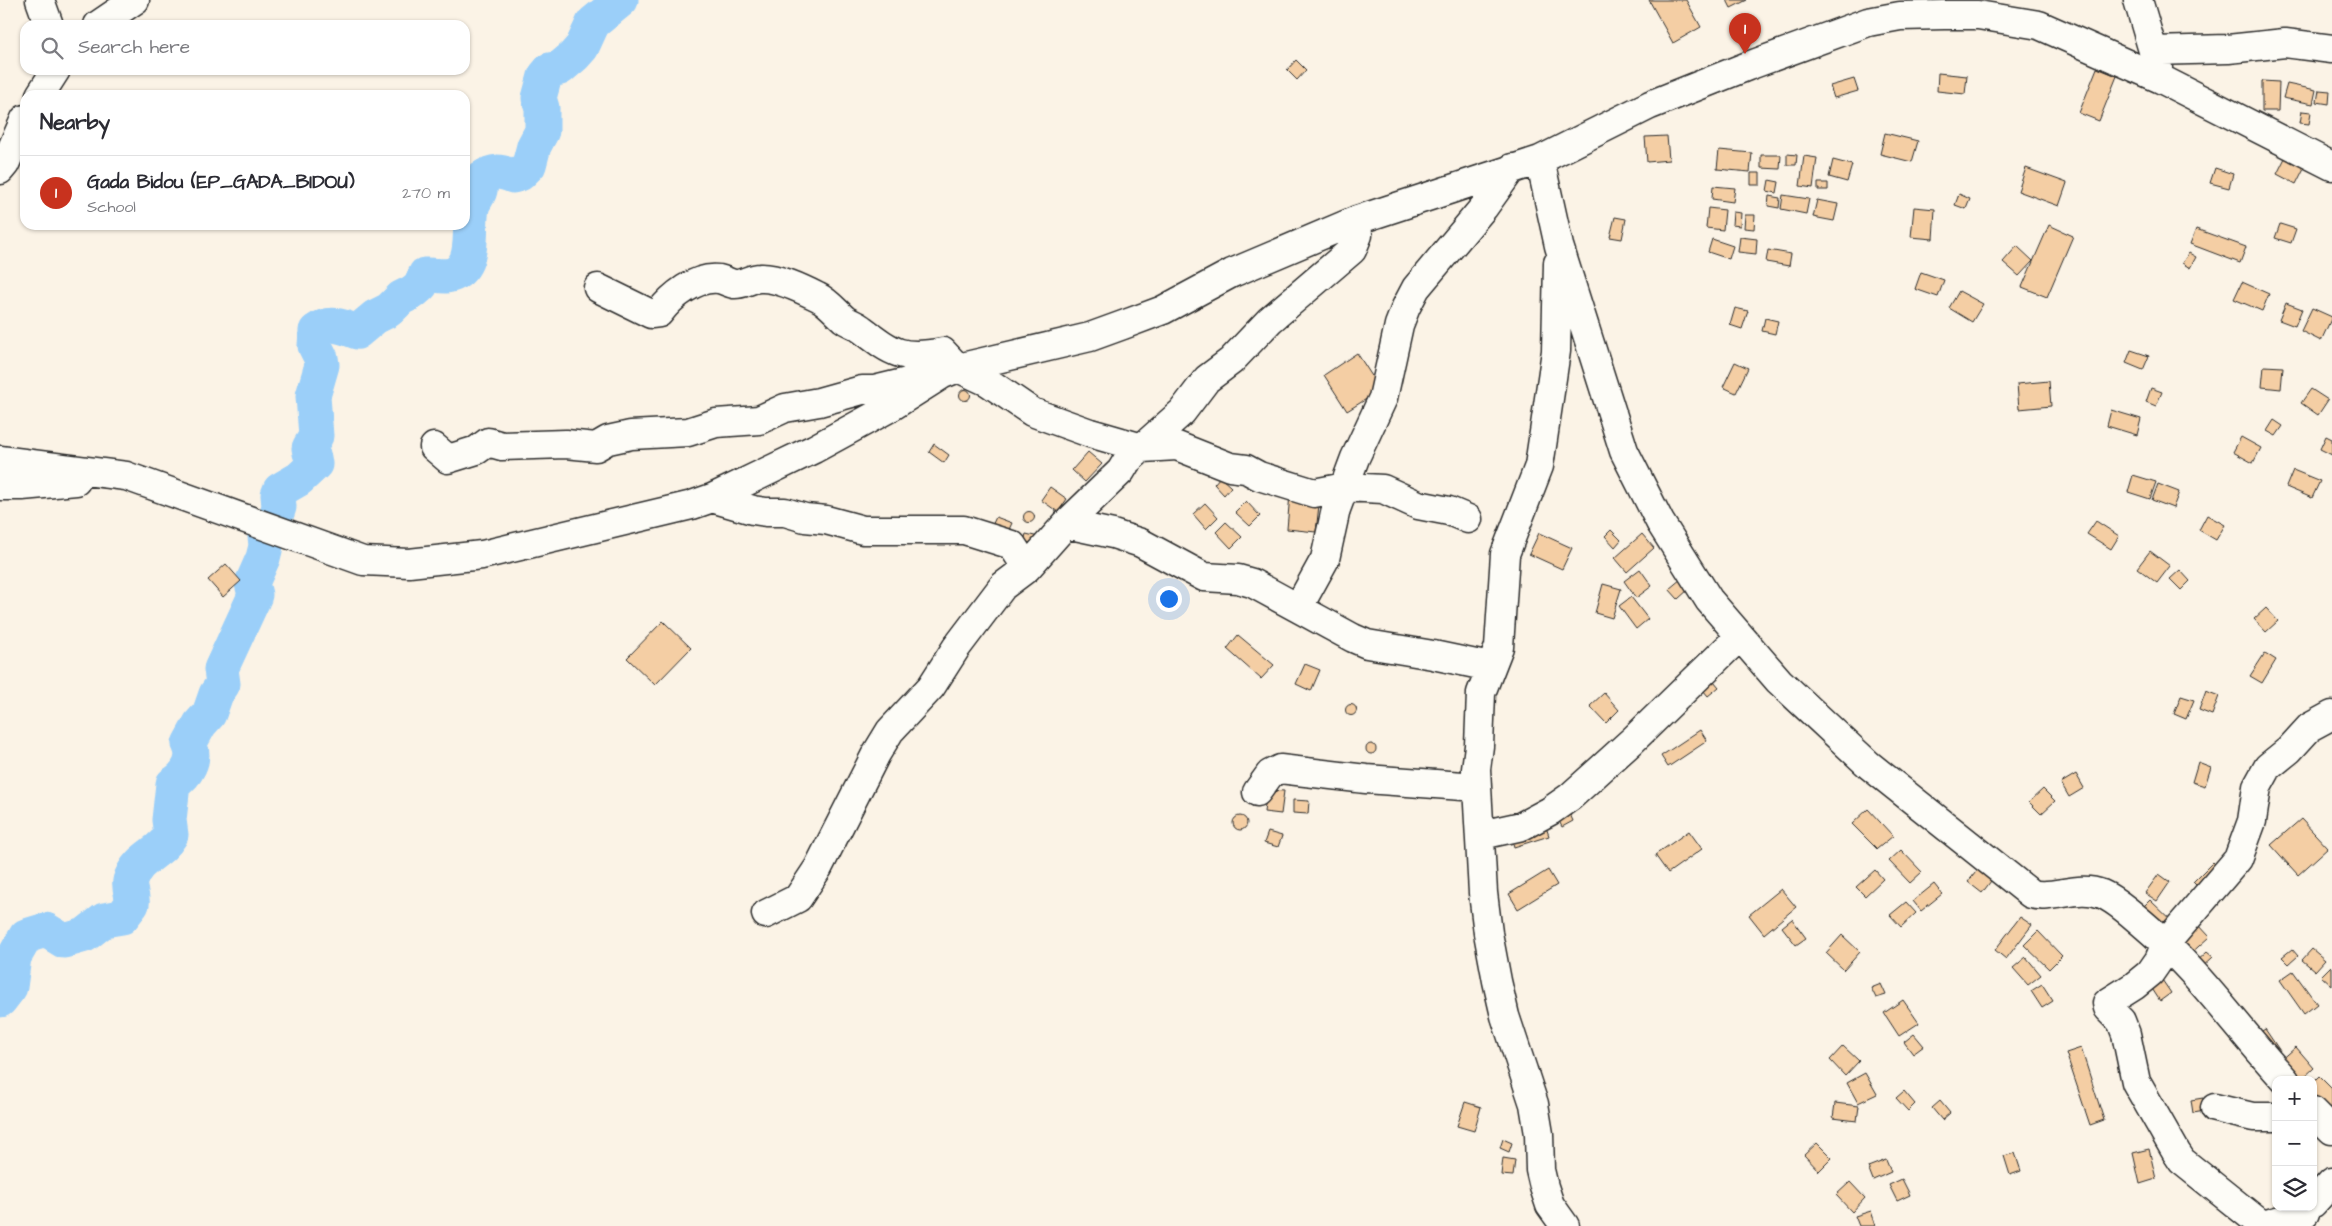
<!DOCTYPE html>
<html lang="en">
<head>
<meta charset="utf-8">
<style>
	body { margin:0; font-family:"Architects Daughter",sans-serif; background:#f7f7f7; color:#2b2b33 }
	.controls { position:absolute; right:15px; bottom:15px; display:grid; overflow:hidden; border-radius:10px; box-shadow:0 1px 4px #0004 }
	.controls button { width:45px; height:45px; display:grid; place-items:center; padding:0; border:0; border-bottom:1px solid #e1e1e2; background:#fff; color:#2b2b33; font:25px sans-serif }
	.you { position:absolute; left:1168px; top:598px; width:18px; height:18px; margin:-12px; border:4px solid #fff; border-radius:50%; background:#1a73e8; box-shadow:0 0 0 8px #1a73e833 }
	.badge { display:grid; place-items:center; width:32px; height:32px; border-radius:50%; background:#c8321e; color:#fff; font-size:16px; font-weight:700 }
	.pin { position:absolute; translate:-50% -41px; filter:drop-shadow(0 1px 2px #0008) }
	.pin::after { content:''; position:absolute; top:26px; width:18px; height:15px; background:inherit; clip-path:polygon(0 0,100% 0,50% 100%) }
	.list { margin:0; padding:0; list-style:none }
	h2 { display:flex; justify-content:space-between; align-items:center; height:65px; margin:0; padding:0 20px; font-size:21px }
	h2 small { font-size:16px; font-weight:400; color:#7c7c81 }
	.list li { display:grid; grid-template-columns:32px 1fr auto; gap:15px; align-items:center; box-sizing:border-box; height:75px; padding:0 20px; border-top:1px solid #e1e1e2 }
	.list b { display:block; font-size:19px; white-space:nowrap }
	.list p { margin:0; font-size:16px; white-space:nowrap; color:#7c7c81 }
	.list em { font-size:16px; font-style:normal; color:#7c7c81 }
	.icon { flex:none; width:28px; height:28px; fill:none; stroke:currentColor; stroke-width:2; stroke-linecap:round; stroke-linejoin:round }
	.map { position:relative; flex:none; width:2332px; height:1226px; overflow:hidden }
	.search { position:absolute; background:#fff; box-shadow:0 1px 4px #0004; left:20px; top:20px; width:450px; height:55px; display:flex; align-items:center; gap:12px; box-sizing:border-box; padding:0 18px; border-radius:15px; color:#7c7c81; font-size:19px }
	.panel { position:absolute; background:#fff; box-shadow:0 1px 4px #0004; left:20px; top:90px; width:450px; height:140px; border-radius:15px }
	.map>svg:first-child { display:block }
	.lines { fill:none; stroke-linecap:round; stroke-linejoin:round }
	.river { stroke:#9bcff9; stroke-width:35 }
	.building { fill:#f4cea4; stroke:#2b2b2b }
	.minor-casing { stroke:#2b2b2b; stroke-width:31 }
	.minor { stroke:#fdfcf7; stroke-width:28 }
</style>
</head>
<body>
<div class="map">
<svg width="2332" height="1226" viewBox="0 0 2332 1226">
	<rect width="100%" height="100%" fill="#fbf3e6"/>
	<filter id="ink" filterUnits="userSpaceOnUse"><feTurbulence type="fractalNoise" baseFrequency=".02" numOctaves="2"/><feDisplacementMap in="SourceGraphic" scale="10" xChannelSelector="R" yChannelSelector="G"/><feConvolveMatrix kernelMatrix="1 2 1 2 8 2 1 2 1" color-interpolation-filters="sRGB"/></filter>
	<g filter="url(#ink)">
		<g class="lines">
			<path class="river" d="M0 1000 10 987 14 957 26 936 46 930 64 941 85 935 104 920 122 917 132 904C134 897 128 889 130 881 137 857 159 855 171 835L169 820 173 784C187 775 197 759 189 744L200 724 209 714 216 694 223 684 221 669 252 602 255 595 252 583 263 558 266 546 265 536 276 516 279 507 278 495 280 490 299 479 315 464 314 458 310 453 309 448 316 436 313 396 322 365 321 358 315 346 316 331C330 321 342 326 357 332L375 317 389 310 401 298 413 292 421 285 425 275C436 274 445 279 456 273 476 261 468 227 472 208 473 202 477 198 479 193 481 189 481 183 482 178 493 170 500 171 513 176L520 174 529 165 534 146 542 131V108L539 98 545 76 550 70 560 68 574 56 582 47 593 23 621 0"/>
		</g>
		<path class="building" d="M1649 0H1686L1701 27 1673 43Z
			M1727 0H1747L1731 8Z
			M1296 60 1306 70 1297 80 1287 70Z
			M2097 68 2117 76 2099 121 2079 113Z
			M1938 73 1967 76 1965 94 1937 91Z
			M1854 79 1858 91 1834 98 1830 86Z
			M2262 81 2279 82 2278 111H2262Z
			M2287 84 2316 90 2313 104 2283 98Z
			M2319 90 2330 91 2329 104 2317 102Z
			M2302 111 2311 112 2309 124 2300 123Z
			M1885 133 1918 141 1912 162 1880 154Z
			M1667 136 1669 160 1647 162 1645 137Z
			M1719 150 1752 153 1750 172 1717 169Z
			M1787 154 1797 155 1796 165H1787Z
			M1761 155H1781L1780 169 1761 168Z
			M1804 156 1817 158 1813 188 1800 186Z
			M2285 158 2304 168 2296 184 2277 174Z
			M1833 160 1852 165 1847 182 1829 177Z
			M2026 168 2067 183 2059 206 2018 191Z
			M2215 168 2233 174 2229 188 2210 183Z
			M1751 173H1760V185H1751Z
			M1769 180 1779 182 1777 193 1767 191Z
			M1818 183H1828V190H1818Z
			M1713 186 1735 188 1733 202 1712 199Z
			M1959 194 1970 199 1966 209 1955 205Z
			M1783 195 1809 199 1806 214 1781 209Z
			M1769 196 1780 198 1779 208 1768 206Z
			M1817 200 1838 204 1834 221 1813 217Z
			M1914 207 1935 209 1933 239 1911 237Z
			M1708 208 1725 210 1723 230 1706 228Z
			M1733 212 1741 213 1740 226 1732 225Z
			M1745 215H1755L1754 229 1744 228Z
			M1615 217 1626 219 1622 239 1610 237Z
			M2280 224 2296 229 2291 243 2275 238Z
			M2049 225 2073 236 2047 297 2022 287Z
			M2196 229 2246 247 2240 263 2190 244Z
			M1740 237 1757 239 1756 254 1738 252Z
			M1712 239 1733 246 1729 259 1708 252Z
			M2017 246 2033 261 2019 276 2003 262Z
			M1768 250 1791 254 1789 266 1766 262Z
			M2189 253 2196 257 2190 268 2182 263Z
			M1921 272 1944 280 1938 297 1915 289Z
			M2242 282 2269 294 2262 311 2234 299Z
			M1959 291 1983 304 1972 322 1949 308Z
			M2286 303 2302 309 2295 326 2279 320Z
			M1735 308 1748 311 1742 329 1730 325Z
			M2312 308 2332 317 2321 341 2301 331Z
			M1765 318 1778 321 1775 334 1762 331Z
			M2131 350 2149 356 2143 370 2126 363Z
			M1357 353 1381 390 1347 411 1324 375Z
			M1735 362 1748 368 1736 393 1723 387Z
			M2264 366 2283 367 2281 389 2262 387Z
			M2049 381 2051 406 2019 409 2017 384Z
			M2151 388 2162 392 2156 406 2146 402Z
			M2311 389 2328 400 2318 415 2301 403Z
			M959.5 395a5.5 5.5 0 1 1 11 0a5.5 5.5 0 1 1-11 0Z
			M2111 410 2141 419 2137 435 2107 426Z
			M2274 420 2283 426 2276 436 2267 431Z
			M2326 436 2332 439V455L2320 449Z
			M2241 437 2261 448 2253 463 2233 452Z
			M934 444 949 455 944 463 929 452Z
			M1088 452 1102 464 1085 482 1072 470Z
			M2293 470 2320 481 2312 498 2286 487Z
			M2133 475 2156 482 2150 499 2128 492Z
			M1220 477 1231 487 1224 495 1214 484Z
			M2158 484 2179 492 2173 508 2152 500Z
			M1050 487 1067 499 1058 512 1041 500Z
			M1290 494 1320 496 1316 532 1287 529Z
			M1246 501 1260 516 1250 526 1235 512Z
			M1205 503 1218 517 1206 529 1193 514Z
			M1023.5 517a5.5 5.5 0 1 1 11 0a5.5 5.5 0 1 1-11 0Z
			M2207 515 2225 525 2216 540 2199 530Z
			M996 517 1012 523 1005 538 989 532Z
			M2096 521 2119 536 2111 549 2087 534Z
			M1226 522 1242 537 1231 548 1216 532Z
			M1611 530 1621 540 1615 547 1605 536Z
			M1539 533 1572 548 1562 569 1529 554Z
			M1026 534 1039 537 1036 548 1023 545Z
			M1642 534 1654 548 1627 572 1615 558Z
			M2150 551 2170 566 2157 583 2137 568Z
			M226 564 241 581 223 597 208 580Z
			M1640 569 1652 586 1636 598 1624 581Z
			M2180 570 2190 581 2181 590 2170 579Z
			M1681 579 1689 589 1678 599 1669 589Z
			M1603 584 1621 589 1612 618 1595 613Z
			M1631 597 1648 619 1636 629 1619 606Z
			M2266 608 2278 621 2266 632 2254 619Z
			M663 621 691 648 655 685 627 658Z
			M1238 635 1274 665 1261 679 1227 649Z
			M2265 653 2276 660 2262 683 2250 676Z
			M1305 664 1320 670 1311 691 1296 684Z
			M1709 675 1719 687 1708 696 1698 684Z
			M2206 691 2219 696 2212 715 2199 710Z
			M1604 693 1619 710 1606 723 1590 706Z
			M2181 696 2194 700 2186 719 2174 714Z
			M1345.5 710a5.5 5.5 0 1 1 11 0a5.5 5.5 0 1 1-11 0Z
			M1700 730 1707 741 1668 767 1661 756Z
			M1366 749a5 5 0 1 1 10 0a5 5 0 1 1-10 0Z
			M2198 762 2211 767 2205 786 2192 782Z
			M2076 774 2084 788 2069 797 2061 783Z
			M2043 789 2055 801 2041 814 2029 802Z
			M1267 790 1284 791 1281 814 1264 812Z
			M1293 800 1309 801 1308 814 1293 813Z
			M1868 809 1893 836 1877 849 1852 824Z
			M1569 812 1573 821 1562 827 1557 817Z
			M1233 823a7 7 0 1 1 14 0a7 7 0 1 1-14 0Z
			M2301 819 2328 848 2298 875 2271 845Z
			M1545 824 1549 836 1514 847 1511 835Z
			M1689 831 1702 849 1668 873 1655 855Z
			M1268 832 1282 836 1278 847 1264 843Z
			M1901 850 1922 872 1910 883 1889 861Z
			M2213 862 2222 871 2202 891 2193 882Z
			M1983 863 1997 873 1982 893 1968 882Z
			M1548 870 1557 885 1518 909 1509 894Z
			M1875 870 1883 879 1865 896 1856 887Z
			M2159 874 2170 882 2157 901 2145 893Z
			M1934 884 1942 894 1921 911 1913 901Z
			M1781 889 1796 907 1764 934 1749 915Z
			M2150 900 2175 924 2163 937 2137 913Z
			M1906 902 1916 913 1901 927 1890 915Z
			M2020 917 2032 925 2006 959 1995 950Z
			M1792 919 1806 938 1796 945 1782 927Z
			M2197 924 2209 937 2188 956 2176 942Z
			M2038 931 2062 956 2049 969 2024 945Z
			M1842 935 1860 952 1844 970 1826 953Z
			M2292 949 2298 956 2289 964 2282 957Z
			M2312 949 2325 960 2315 971 2302 960Z
			M2207 952 2213 957 2200 969 2195 963Z
			M2026 957 2041 975 2028 985 2013 968Z
			M2331 966 2332 967V986L2321 976Z
			M2293 971 2317 1004 2304 1014 2280 980Z
			M2158 974 2171 993 2160 1001 2147 981Z
			M1881 984 1886 995 1876 998 1871 988Z
			M2042 984 2053 1001 2042 1008 2031 991Z
			M1903 1000 1919 1023 1899 1036 1884 1013Z
			M2265 1029 2280 1051 2268 1059 2253 1037Z
			M1914 1034 1924 1046 1913 1054 1904 1042Z
			M1843 1046 1859 1061 1845 1076 1830 1060Z
			M2296 1047 2314 1068 2301 1080H2294L2279 1062Z
			M2081 1048 2104 1120 2090 1125 2066 1053Z
			M1865 1073 1877 1094 1858 1103 1847 1083Z
			M2319 1076 2332 1089V1115L2313 1095V1082Z
			M1904 1091 1915 1104 1908 1111 1896 1098Z
			M2203 1098 2205 1111 2193 1113 2191 1100Z
			M1940 1101 1950 1113 1942 1120 1932 1108Z
			M1465 1102 1481 1107 1474 1131 1457 1126Z
			M1835 1103 1859 1106 1857 1121 1833 1118Z
			M1503 1139 1512 1143 1509 1152 1500 1148Z
			M1817 1143 1832 1158 1819 1171 1804 1155Z
			M2149 1149 2156 1179 2140 1184 2133 1153Z
			M2015 1153 2021 1171 2010 1175 2004 1156Z
			M1503 1158 1515 1160 1513 1176 1501 1175Z
			M1886 1160 1891 1172 1873 1180 1868 1167Z
			M1902 1179 1910 1195 1897 1201 1889 1185Z
			M1850 1182 1865 1198 1852 1212 1836 1195Z
			M1871 1211 1876 1226H1859L1855 1216Z"/>
		<g class="lines">
			<g class="minor-casing">
				<path id="minor" d="M40 0 49 25
					M2138 0 2158 68
					M98 25 135 0
					M2153 51 2228 49 2285 43 2332 49
					M40 95 56 70
					M0 170 5 164 25 119
					M1558 263 1556 351 1539 466 1505 554 1499 647 1481 693 1479 746 1476 769 1483 893 1488 933 1497 981 1505 1016 1534 1104 1539 1134 1540 1170 1544 1187 1550 1205 1565 1226
					M598 288 651 314 659 313C672 296 696 276 719 279 724 280 729 283 734 284 742 285 751 278 760 278 777 277 802 289 818 297 827 301 836 312 844 319 849 323 855 324 860 328 893 353 901 360 943 352L958 368 988 382 1032 412 1090 433 1142 448 1177 446 1230 467 1246 469 1259 476 1314 493 1345 487 1383 489 1418 505 1449 511 1468 519
					M434 447 448 459 477 450 488 442 502 446 566 444 596 447 608 440 631 435 688 432 716 423 759 420 785 408 819 402 862 390H874L907 382 923 374
					M0 460 126 476 363 561 409 563 482 555 692 505 712 498 814 449 891 407 943 374 958 368 1090 337 1123 325 1163 310 1232 273 1357 220 1540 160
					M0 486H22L76 481
					M712 498 753 510 766 512H785L805 518 826 520 863 530H964L1012 545 1027 568 1066 524 1121 471 1127 461 1182 412 1207 379 1231 361 1270 320 1352 250 1358 235 1357 220
					M1066 524 1113 534 1141 543 1204 577 1238 579 1252 583 1353 638 1367 644 1433 655 1490 667
					M1298 608 1325 559 1336 509 1355 458 1383 398 1399 325 1406 307 1416 288 1484 207 1512 168
					M1257 792 1270 774 1280 769 1366 779 1477 787
					M1481 835 1522 826 1550 811 1570 797 1632 741 1740 636
					M766 914 798 898 818 868 876 754 890 731 931 687 956 648 1003 586 1027 568
					M2285 1080C2237 1028 2196 968 2142 923 2130 913 2116 900 2102 894 2077 884 2055 900 2031 894L1869 765 1779 681 1709 600 1660 522 1624 451 1559 246 1540 160 1650 105 1748 66 1868 22 1900 16 1944 15H1978L2039 25 2161 79 2332 166
					M2215 1108 2253 1117H2276
					M2313 1111 2332 1130
					M2313 1203 2332 1182
					M2262 1225 2182 1161 2176 1152 2136 1082 2126 1034 2121 1021 2108 1008 2107 1003 2134 986 2150 973 2159 960 2166 943 2238 859 2252 821 2257 787 2268 767 2289 750 2310 727 2332 715
					M2260 1226 2305 1213"/>
			</g>
			<use href="#minor" class="minor"/>
		</g>
	</g>
</svg>
<div class="controls">
<button>+</button>
<button>−</button>
<button><svg class="icon" aria-label="layers" viewBox="0 0 24 24"><path d="M12 4l9 5-9 5-9-5zM3 14l9 5 9-5"/></svg></button>
</div>
<div class="you"></div>
<div class="pin badge" style="left:1745px;top:54px">1</div>
<div class="search"><svg class="icon" aria-label="search" viewBox="0 0 24 24"><circle cx="10" cy="10" r="6"/><path d="M15 15l6 6"/></svg>Search here</div>
<section class="panel">
<h2>Nearby<small></small></h2>
<ul class="list">
<li><span class="badge">1</span><div><b>Gada Bidou (EP_GADA_BIDOU)</b><p>School</p></div><em>270 m</em></li>
</ul>
</section>
</div>
</body>
</html>
